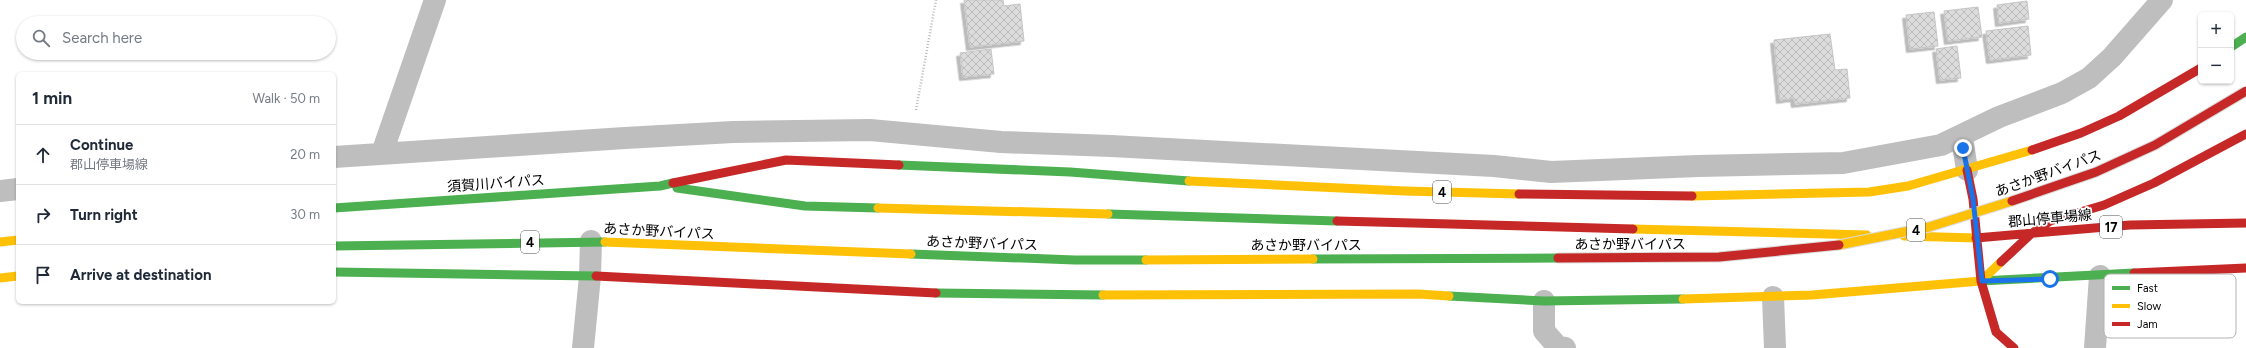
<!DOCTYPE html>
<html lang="en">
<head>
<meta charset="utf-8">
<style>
	body { margin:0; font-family:Figtree,"Noto Sans JP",sans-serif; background:#f6f6f7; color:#1f2937 }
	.controls { position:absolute; right:12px; top:12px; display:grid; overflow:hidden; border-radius:6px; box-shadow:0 1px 3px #0004 }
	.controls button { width:36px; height:36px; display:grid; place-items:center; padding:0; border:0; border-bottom:1px solid #e0e1e3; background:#fff; color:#1f2937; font:20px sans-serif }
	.stop { position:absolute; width:12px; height:12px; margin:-9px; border:3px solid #1a73e8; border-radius:50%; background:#fff }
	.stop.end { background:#1a73e8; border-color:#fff; box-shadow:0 1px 4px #0008 }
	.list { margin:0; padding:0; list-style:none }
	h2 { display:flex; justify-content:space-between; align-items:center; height:52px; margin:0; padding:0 16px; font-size:17px }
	h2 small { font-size:13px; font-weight:400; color:#747a83 }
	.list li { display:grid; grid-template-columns:26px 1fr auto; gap:12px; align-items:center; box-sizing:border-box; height:60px; padding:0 16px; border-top:1px solid #e0e1e3 }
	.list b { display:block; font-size:15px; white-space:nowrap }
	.list p { margin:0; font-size:13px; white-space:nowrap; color:#747a83 }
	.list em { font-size:13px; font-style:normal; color:#747a83 }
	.icon { flex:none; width:22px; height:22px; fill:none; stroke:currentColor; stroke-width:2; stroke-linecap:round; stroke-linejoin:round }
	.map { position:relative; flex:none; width:2246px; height:348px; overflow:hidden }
	.search { position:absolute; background:#fff; box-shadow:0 1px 3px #0004; left:16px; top:16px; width:320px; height:44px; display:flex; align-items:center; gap:10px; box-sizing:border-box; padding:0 14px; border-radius:22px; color:#747a83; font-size:15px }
	.panel { position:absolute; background:#fff; box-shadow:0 1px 3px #0004; left:16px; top:72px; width:320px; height:232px; border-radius:6px }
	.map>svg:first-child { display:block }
	.building { fill:url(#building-cross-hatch); stroke:#c5c5c5; filter:url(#shadow) }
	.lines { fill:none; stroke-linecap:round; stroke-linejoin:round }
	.path { stroke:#b8b8b8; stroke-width:2.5; stroke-dasharray:1 2; stroke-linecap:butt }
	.street { stroke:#bebebe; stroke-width:22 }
	.fast { stroke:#4caf50; stroke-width:9 }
	.slow { stroke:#ffc107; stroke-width:9 }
	.jam { stroke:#c62828; stroke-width:9 }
	.slow-bridge-casing { stroke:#dbdbdb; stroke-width:11; stroke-linecap:butt }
	.jam-bridge-casing { stroke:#dbdbdb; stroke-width:11; stroke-linecap:butt }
	.slow-bridge { stroke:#ffc107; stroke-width:9 }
	.jam-bridge { stroke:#c62828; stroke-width:9 }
	.route { stroke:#1a73e8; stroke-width:5 }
	.labels { text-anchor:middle; stroke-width:3.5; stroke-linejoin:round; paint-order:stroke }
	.shield { fill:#fff; stroke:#4c4c4c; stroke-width:1 }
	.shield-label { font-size:13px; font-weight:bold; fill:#000 }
	.street-label { font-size:14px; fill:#000; stroke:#fff }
	.key { fill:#fff; stroke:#b2b2b2; stroke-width:1 }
	.key-label { font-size:11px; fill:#000 }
</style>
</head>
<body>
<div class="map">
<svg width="2246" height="348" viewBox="0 0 2246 348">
	<defs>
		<pattern id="building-cross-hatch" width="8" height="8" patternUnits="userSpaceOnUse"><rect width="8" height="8" fill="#dcdcdc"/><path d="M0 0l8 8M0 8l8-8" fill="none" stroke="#bbb"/></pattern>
		<filter id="shadow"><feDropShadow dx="-3.5" dy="3.5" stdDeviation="0" flood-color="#0004"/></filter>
	</defs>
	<rect width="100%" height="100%" fill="#fff"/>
	<path class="building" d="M964 0H1003L1004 6 1020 4 1024 41 970 47Z
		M2027 1 2029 19 1999 23 1997 5Z
		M1978 7 1982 37 1948 41 1944 11Z
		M1934 12 1938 46 1910 49 1906 15Z
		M2028 26 2031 55 1990 60 1986 31Z
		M1830 34 1835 70 1847 69 1850 98 1795 104 1794 98 1780 100 1774 40Z
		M1957 46 1961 78 1940 80 1936 49Z
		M991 49 994 74 963 77 960 53Z"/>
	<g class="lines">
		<path class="path" d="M916 110 936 0"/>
		<path class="street" d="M1962 137 1967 170
			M382 153 435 0
			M334 157 625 138 733 132 870 130 1001 142 1111 146 1494 166 1551 172 1698 166 1843 163 1941 145 1999 117 2062 93 2089 78 2112 57 2162 0
			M0 191 18 189
			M1773 297 1775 348
			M1544 301V331L1558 347 1565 348
			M583 348 590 276 591 241
			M2095 348 2100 276"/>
		<path class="fast" d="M2231 47 2246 37
			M899 165 1070 172 1189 181
			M677 188 805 206 878 208
			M334 208 660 186 673 183
			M1108 214 1337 221
			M334 246 605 242
			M911 254 1075 260H1146
			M1313 259 1558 258
			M334 272 596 276
			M1981 281 2134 273
			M936 293 1103 295
			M1449 296 1544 301 1683 299"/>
		<path class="slow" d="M1189 181 1405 191 1519 194
			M1692 196 1869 192 1908 186 2032 150
			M878 208 1108 214
			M1633 229 1867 235
			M1904 236 1976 238
			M0 242 18 240
			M605 242 911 254
			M1146 260 1313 259
			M0 278 18 276
			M1103 295 1418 294 1449 296
			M1683 299 1812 295 1981 281 2001 262"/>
		<path class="jam" d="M2032 150 2081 133 2119 116 2201 68
			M1967 170 1973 199 1981 281 1996 332 2014 348
			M673 183 786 160 899 165
			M1519 194 1692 196
			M1337 221 1633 229
			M1976 238 2130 225 2246 223
			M2001 262 2031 234 2050 221 2104 205 2154 183 2246 134
			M2134 273 2246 268
			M596 276 936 293"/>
		<g class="slow-bridge-casing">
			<path id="slow-bridge" d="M1839 245 1929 227 2012 201"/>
		</g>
		<g class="jam-bridge-casing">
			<path id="jam-bridge" d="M2012 201 2096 172 2155 145 2246 91
				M1558 258 1719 257 1839 245"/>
		</g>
		<use href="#slow-bridge" class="slow-bridge"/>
		<use href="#jam-bridge" class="jam-bridge"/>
	</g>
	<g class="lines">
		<path class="route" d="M1963 148 1973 199 1982 281 2050 279"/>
	</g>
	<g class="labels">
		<g class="shield">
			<rect x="1433" y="181" width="18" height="22" rx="3"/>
			<rect x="2100" y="216" width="22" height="22" rx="3"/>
			<rect x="1907" y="219" width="18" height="22" rx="3"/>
			<rect x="521" y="231" width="18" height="22" rx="3"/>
		</g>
		<g class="shield-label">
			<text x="1442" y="197">4</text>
			<text x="2111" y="232">17</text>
			<text x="1916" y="235">4</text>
			<text x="530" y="247">4</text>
		</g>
		<g class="street-label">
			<text transform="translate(2048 173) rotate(-20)" y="5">あさか野バイパス</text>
			<text transform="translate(496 183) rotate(-4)" y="5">須賀川バイパス</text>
			<text transform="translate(2050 218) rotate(-5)" y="5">郡山停車場線</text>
			<text transform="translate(659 231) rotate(3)" y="5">あさか野バイパス</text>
			<text transform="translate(982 243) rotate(2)" y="5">あさか野バイパス</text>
			<text x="1630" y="249">あさか野バイパス</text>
			<text x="1306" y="250">あさか野バイパス</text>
		</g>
	</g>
	<rect x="2104" y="274" width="132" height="64" rx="6" class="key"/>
	<rect x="2112" y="286" width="18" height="4" fill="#4caf50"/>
	<rect x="2112" y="304" width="18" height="4" fill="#ffc107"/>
	<rect x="2112" y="322" width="18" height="4" fill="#c62828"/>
	<g class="key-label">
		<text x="2137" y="292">Fast</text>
		<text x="2137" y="310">Slow</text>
		<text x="2137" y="328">Jam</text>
	</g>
</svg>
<div class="controls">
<button>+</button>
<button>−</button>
</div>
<div class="stop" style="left:2050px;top:279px"></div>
<div class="stop end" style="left:1963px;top:148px"></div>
<div class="search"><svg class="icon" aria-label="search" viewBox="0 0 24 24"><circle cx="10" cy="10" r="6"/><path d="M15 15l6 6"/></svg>Search here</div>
<section class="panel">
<h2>1 min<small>Walk · 50 m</small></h2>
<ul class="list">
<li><svg class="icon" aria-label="ahead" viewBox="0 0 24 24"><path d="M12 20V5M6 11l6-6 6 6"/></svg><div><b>Continue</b><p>郡山停車場線</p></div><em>20 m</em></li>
<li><svg class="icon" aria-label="right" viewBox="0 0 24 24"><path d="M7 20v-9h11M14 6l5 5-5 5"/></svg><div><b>Turn right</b></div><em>30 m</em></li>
<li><svg class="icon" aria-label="arrive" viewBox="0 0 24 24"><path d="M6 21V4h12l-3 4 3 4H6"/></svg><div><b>Arrive at destination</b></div></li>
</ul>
</section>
</div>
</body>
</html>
